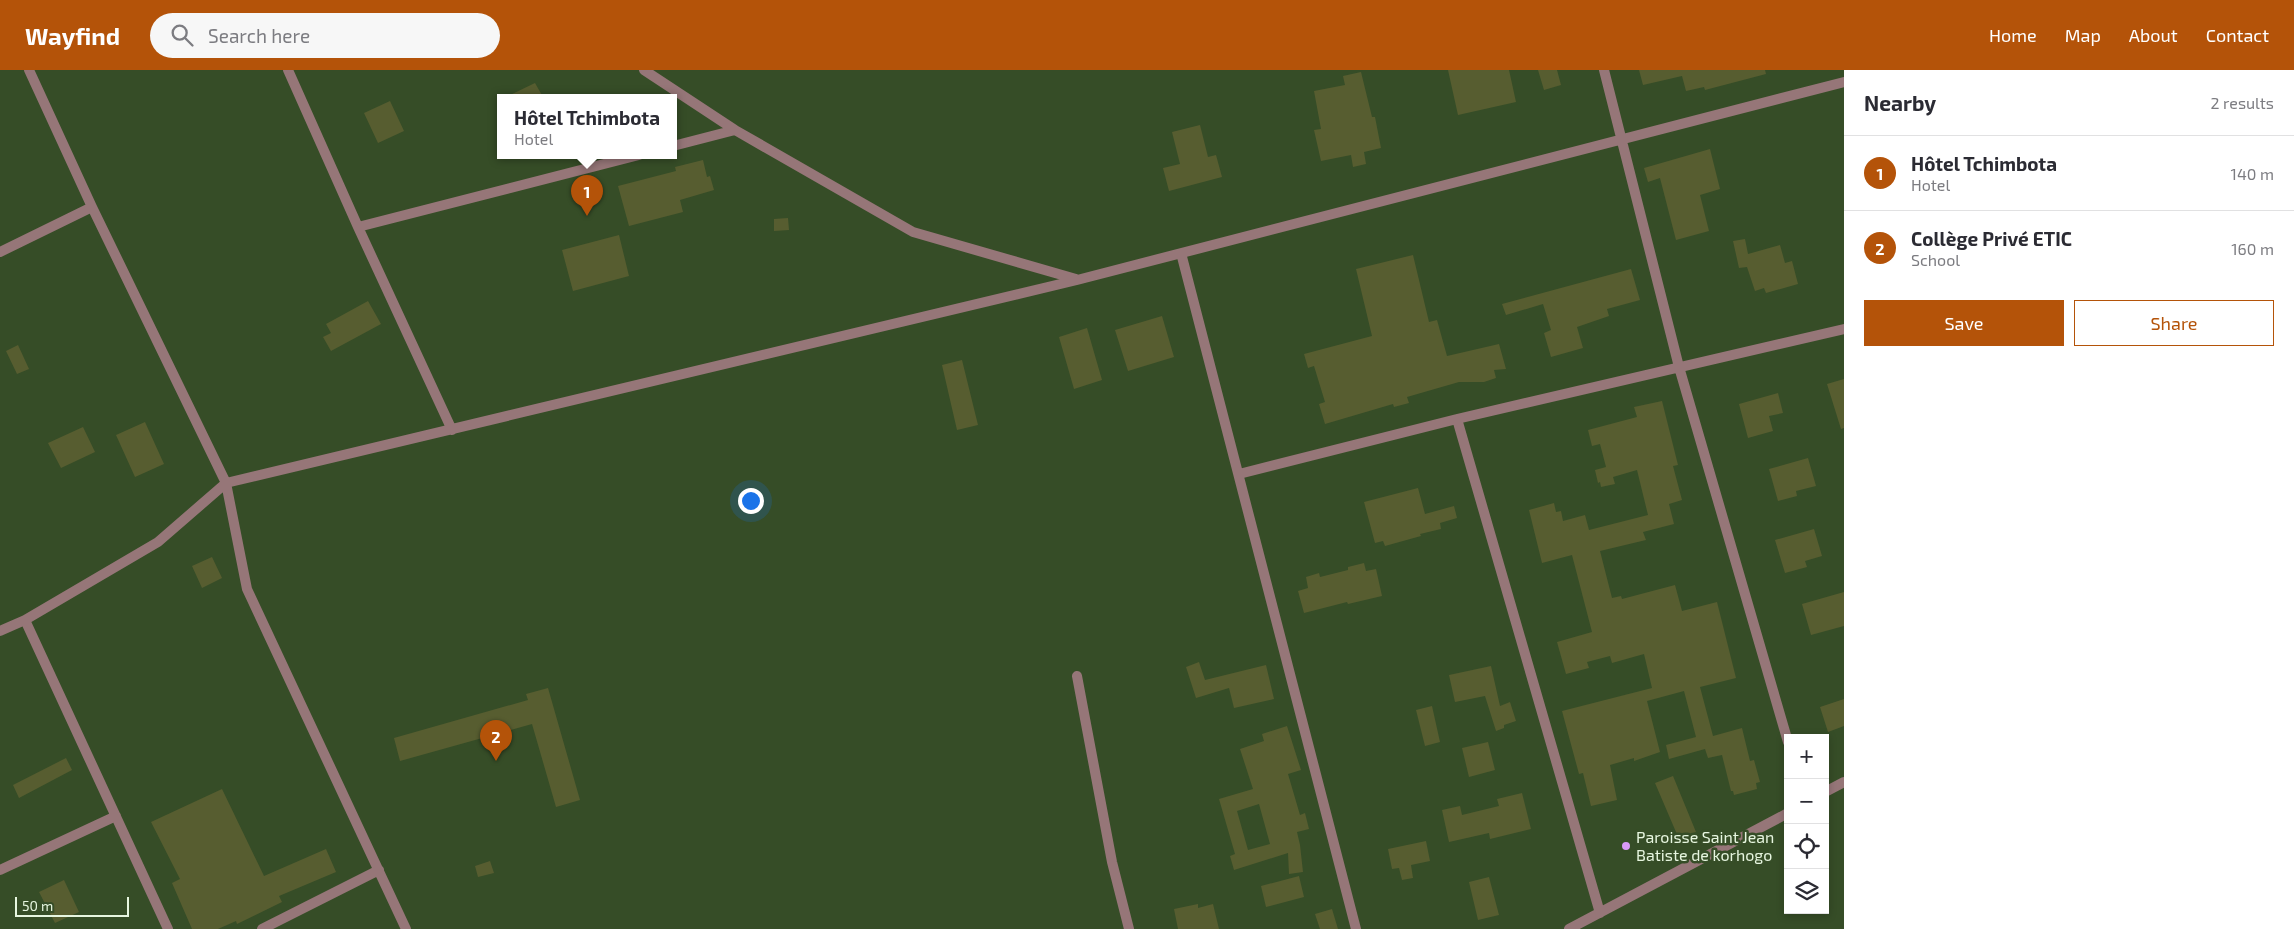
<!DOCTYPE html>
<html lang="en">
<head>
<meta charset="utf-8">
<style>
	body { margin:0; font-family:"Exo 2",sans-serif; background:#f7f7f7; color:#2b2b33 }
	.controls { position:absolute; right:15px; bottom:15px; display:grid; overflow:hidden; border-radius:0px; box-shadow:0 2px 8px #0003 }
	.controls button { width:45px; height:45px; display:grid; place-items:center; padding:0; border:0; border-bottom:1px solid #e1e1e2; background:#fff; color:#2b2b33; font:25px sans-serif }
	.scale { position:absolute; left:15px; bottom:12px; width:114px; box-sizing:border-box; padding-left:5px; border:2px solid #e7f6e0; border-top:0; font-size:14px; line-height:18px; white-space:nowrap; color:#e7f6e0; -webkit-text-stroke:4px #364d27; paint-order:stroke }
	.you { position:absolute; left:750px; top:430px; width:18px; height:18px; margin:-12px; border:4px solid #fff; border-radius:50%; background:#1a73e8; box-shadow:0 0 0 8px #1a73e833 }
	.badge { display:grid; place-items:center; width:32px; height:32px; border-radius:50%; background:#b45309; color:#fff; font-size:16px; font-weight:700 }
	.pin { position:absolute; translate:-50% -41px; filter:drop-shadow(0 1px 2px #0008) }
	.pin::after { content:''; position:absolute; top:26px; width:18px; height:15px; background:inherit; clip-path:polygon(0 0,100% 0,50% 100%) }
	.popup { position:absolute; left:497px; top:24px; width:180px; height:65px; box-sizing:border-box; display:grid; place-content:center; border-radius:0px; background:#fff; filter:drop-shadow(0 1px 4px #0005); font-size:16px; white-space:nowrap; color:#7c7c81 }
	.popup b { font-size:19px; color:#2b2b33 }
	.popup::after { content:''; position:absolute; left:50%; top:100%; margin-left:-10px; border:10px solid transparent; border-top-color:#fff }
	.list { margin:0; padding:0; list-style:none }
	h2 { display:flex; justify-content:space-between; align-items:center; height:65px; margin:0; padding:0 20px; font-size:21px }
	h2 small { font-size:16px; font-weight:400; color:#7c7c81 }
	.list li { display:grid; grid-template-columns:32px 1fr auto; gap:15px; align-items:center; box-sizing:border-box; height:75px; padding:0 20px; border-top:1px solid #e1e1e2 }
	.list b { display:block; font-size:19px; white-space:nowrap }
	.list p { margin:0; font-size:16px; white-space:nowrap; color:#7c7c81 }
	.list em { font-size:16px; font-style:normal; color:#7c7c81 }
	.actions { display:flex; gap:10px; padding:15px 20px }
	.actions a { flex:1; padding:11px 0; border:1px solid #b45309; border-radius:0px; text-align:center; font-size:18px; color:#b45309 }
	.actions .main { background:#b45309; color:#fff }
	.icon { flex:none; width:28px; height:28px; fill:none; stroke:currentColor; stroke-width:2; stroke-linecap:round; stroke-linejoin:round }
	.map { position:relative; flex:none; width:1844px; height:859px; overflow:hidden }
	header { display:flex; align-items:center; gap:30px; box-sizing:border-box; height:70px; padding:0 25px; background:#b45309; color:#fff }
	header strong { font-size:24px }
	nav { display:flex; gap:28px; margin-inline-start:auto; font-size:18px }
	.search { width:350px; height:45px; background:#f7f7f7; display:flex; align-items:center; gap:12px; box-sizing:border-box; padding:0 18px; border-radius:28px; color:#7c7c81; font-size:19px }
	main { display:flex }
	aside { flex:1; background:#fff }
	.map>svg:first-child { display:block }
	.building { fill:#575d30; fill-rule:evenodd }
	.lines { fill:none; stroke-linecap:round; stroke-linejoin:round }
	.minor { stroke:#967678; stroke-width:10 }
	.poi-dot { fill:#d99af7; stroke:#364d27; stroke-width:2 }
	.labels { text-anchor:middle; stroke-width:5; stroke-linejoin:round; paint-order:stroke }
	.poi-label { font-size:16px; fill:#e7f6e0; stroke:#364d27; text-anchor:start }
</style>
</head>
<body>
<header>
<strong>Wayfind</strong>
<div class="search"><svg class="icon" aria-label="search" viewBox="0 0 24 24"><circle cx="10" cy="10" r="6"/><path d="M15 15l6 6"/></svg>Search here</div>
<nav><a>Home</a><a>Map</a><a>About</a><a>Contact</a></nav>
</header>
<main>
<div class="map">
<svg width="1844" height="859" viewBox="0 0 1844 859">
	<rect width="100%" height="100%" fill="#364d27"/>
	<path class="building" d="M1448 0H1509L1516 32 1458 45Z
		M1538 0H1557L1561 15 1544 20Z
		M1639 0H1765L1766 4 1705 20 1704 17 1686 21 1682 6 1643 15Z
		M1361 2 1372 47H1375L1381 78 1364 82 1366 94 1353 97 1351 85 1321 91 1314 60 1321 59 1314 21 1345 15 1343 6Z
		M535 13 543 27H506Z
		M390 31 404 61 378 73 364 43Z
		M1200 55 1208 87 1216 85 1222 107 1169 121 1163 98 1180 94 1172 62Z
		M1710 79 1720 119 1700 125 1709 161 1676 170 1660 108 1648 112 1644 98Z
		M703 90 707 107 710 106 714 120 680 130 683 142 629 156 618 116 676 101 675 97Z
		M788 148 789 160 774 161V149Z
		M619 165 629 206 573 221 562 180Z
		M1745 169 1748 184 1780 175 1785 193 1792 191 1798 214 1766 223 1764 218 1755 221 1747 197 1739 198 1733 171Z
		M1413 185 1429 252 1437 250 1447 286 1499 274 1506 299 1494 300 1496 308 1484 312H1459L1407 327 1409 333 1394 337 1393 334 1325 354 1319 334 1325 332 1314 296 1308 298 1304 284 1372 266 1356 199Z
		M1631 199 1640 230 1607 239 1609 246 1577 257 1583 278 1551 287 1544 263 1551 260 1543 234 1506 245 1502 234Z
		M368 231 381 254 331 281 323 267 331 263 326 254Z
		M1162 246 1174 287 1128 301 1115 260Z
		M1087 258 1102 310 1074 319 1059 267Z
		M18 275 29 299 17 304 6 281Z
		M962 290 978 355 957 360 942 295Z
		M1844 309V358L1841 359 1827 314Z
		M1778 323 1783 343 1769 346 1773 361 1748 368 1739 334Z
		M1662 331 1678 395 1673 396 1682 430 1669 434 1674 454 1643 462 1646 470 1600 481 1612 528 1621 526 1622 529 1675 515 1682 541 1717 532 1736 608 1700 617 1713 666 1742 658 1750 691 1754 690 1760 712 1756 713 1757 719 1734 725 1733 721H1731L1722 685 1708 688 1705 679 1669 689 1666 675 1696 667 1684 621 1647 631 1660 682 1634 691V688L1610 695 1617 730 1591 736 1583 703 1579 704 1562 641 1652 618 1644 584 1612 593 1610 586 1587 592 1589 598 1566 604 1557 572 1592 562 1572 485 1542 493 1529 440 1554 433 1556 442 1561 441 1563 451 1585 445 1589 460 1648 445 1637 400 1613 407 1615 414 1601 417 1600 412 1598 413 1595 400 1606 397 1600 374 1592 376 1588 360 1637 347 1634 337Z
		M145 352 164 394 135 407 116 365Z
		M83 357 95 382 61 398 48 373Z
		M1808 388 1816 416 1796 421 1797 426 1778 431 1769 399Z
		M1418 418 1425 444 1454 436 1457 448 1440 453 1441 459 1420 464 1421 466 1385 476 1383 471 1375 473 1364 432Z
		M1814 459 1822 486 1805 491 1807 497 1785 503 1775 470Z
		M212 487 222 508 202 518 192 496Z
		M1364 493 1366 501 1376 499 1382 526 1348 534 1347 532 1304 543 1298 521 1308 518 1306 507 1319 503 1320 507 1348 500V497Z
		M1844 522V556L1811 565 1802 534Z
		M1199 592 1205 610 1266 595 1274 629 1234 638 1229 618 1196 628 1186 597Z
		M1491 596 1500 636 1510 632 1516 651 1504 655V658L1496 661 1485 626 1455 632 1449 605Z
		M548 618 580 730 556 737 532 654 400 691 394 668 528 630 526 624Z
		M1844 629V656L1828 662 1820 637Z
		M1432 636 1440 672 1425 676 1416 640Z
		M1287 656 1301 700 1288 704 1300 745 1305 743 1309 759 1297 762 1300 775 1303 802 1289 804 1288 783 1234 800 1230 786 1235 784 1219 729 1253 719 1240 679 1264 671 1262 664ZM1259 734 1270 774 1248 780 1237 741Z
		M1488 672 1495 700 1469 707 1462 678Z
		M66 688 72 700 19 728 13 715Z
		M1673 706 1696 762 1679 769 1655 713Z
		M222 719 264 806 326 779 336 802 279 826 282 832 237 854 236 851 218 859H192L172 813 180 809 151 752Z
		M1522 723 1531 759 1490 769 1489 763 1449 772 1442 740 1460 736 1462 745 1499 736 1497 729Z
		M1426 771 1430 791 1411 795 1413 808 1402 810 1399 798 1392 799 1388 779Z
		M490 791 494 803 478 807 475 796Z
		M1299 806 1304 827 1266 837 1261 816Z
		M1489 807 1499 845 1478 850 1469 812Z
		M64 810 79 842 55 853 39 822Z
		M1198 834V838L1213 834 1219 859H1178L1174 839Z
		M1332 839 1338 859H1320L1315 844Z"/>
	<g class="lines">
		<path class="minor" d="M29 0 92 137 226 413 247 519 406 859
			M288 0 358 157 452 360
			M644 0 735 60 913 162 1076 209
			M1604 0 1679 297 1788 672
			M673 76 735 60
			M358 157 639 85
			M0 182 92 137
			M1181 183 1356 859
			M1457 349 1600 843
			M1239 404 1457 349 1844 259
			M25 550 168 859
			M0 561 25 550 158 472 226 413 1077 210 1844 12
			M1077 606 1112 792 1129 859
			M1825 722 1844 712
			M0 800 116 746
			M262 859 379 800
			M1569 859 1788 743"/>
	</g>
	<circle class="poi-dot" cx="1626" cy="776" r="5"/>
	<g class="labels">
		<g class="poi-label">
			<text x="1636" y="773">Paroisse Saint Jean<tspan x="1636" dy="18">Batiste de korhogo</tspan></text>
		</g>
	</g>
</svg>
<div class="controls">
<button>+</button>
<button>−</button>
<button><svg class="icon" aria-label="locate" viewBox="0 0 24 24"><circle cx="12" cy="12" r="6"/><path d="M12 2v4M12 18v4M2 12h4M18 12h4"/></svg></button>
<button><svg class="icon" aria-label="layers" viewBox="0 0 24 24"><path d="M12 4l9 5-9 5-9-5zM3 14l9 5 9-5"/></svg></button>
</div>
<div class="scale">50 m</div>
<div class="you"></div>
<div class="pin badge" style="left:587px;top:146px">1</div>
<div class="popup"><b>Hôtel Tchimbota</b>Hotel</div>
<div class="pin badge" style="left:496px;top:691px">2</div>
</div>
<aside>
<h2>Nearby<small>2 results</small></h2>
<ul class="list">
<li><span class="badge">1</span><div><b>Hôtel Tchimbota</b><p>Hotel</p></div><em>140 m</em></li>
<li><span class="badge">2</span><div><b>Collège Privé ETIC</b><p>School</p></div><em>160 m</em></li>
</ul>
<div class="actions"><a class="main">Save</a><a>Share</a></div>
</aside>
</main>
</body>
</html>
